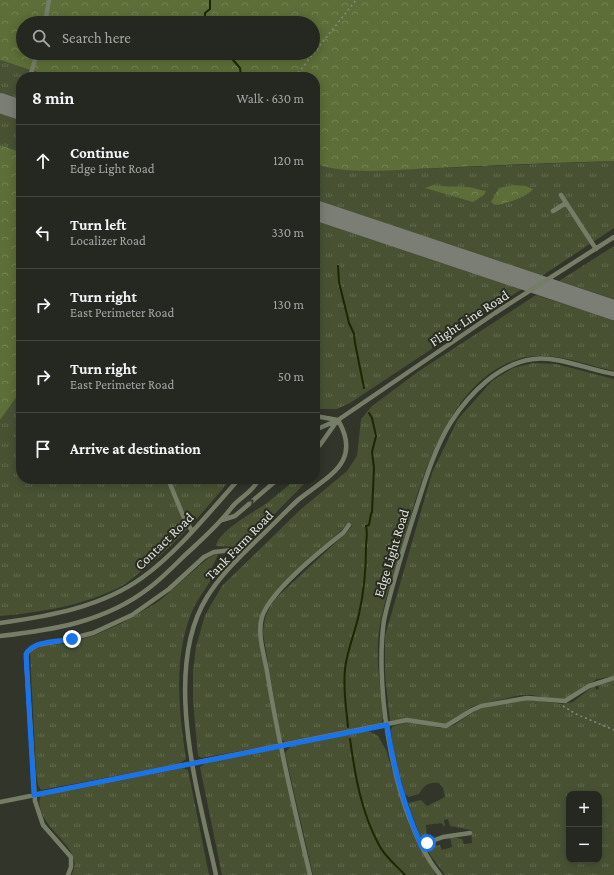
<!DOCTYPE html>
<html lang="en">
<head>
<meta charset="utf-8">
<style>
	body { margin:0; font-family:"Crimson Pro",serif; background:#31342d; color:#f1f3f6 }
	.controls { position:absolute; right:12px; bottom:12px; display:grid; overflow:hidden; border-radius:8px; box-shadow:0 2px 10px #0003 }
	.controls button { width:36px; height:36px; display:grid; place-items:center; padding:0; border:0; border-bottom:1px solid #42443e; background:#252820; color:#f1f3f6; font:20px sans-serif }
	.stop { position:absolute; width:12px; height:12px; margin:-9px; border:3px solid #1a73e8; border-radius:50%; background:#fff }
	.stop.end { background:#1a73e8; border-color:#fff; box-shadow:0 1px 4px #0008 }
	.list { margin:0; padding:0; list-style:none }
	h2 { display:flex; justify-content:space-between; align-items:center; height:52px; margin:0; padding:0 16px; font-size:17px }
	h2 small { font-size:13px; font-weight:400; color:#a3a6a5 }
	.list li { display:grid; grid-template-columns:26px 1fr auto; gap:12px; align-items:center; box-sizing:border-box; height:72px; padding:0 16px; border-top:1px solid #42443e }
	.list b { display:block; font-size:15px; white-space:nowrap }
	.list p { margin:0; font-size:13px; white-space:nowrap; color:#a3a6a5 }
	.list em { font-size:13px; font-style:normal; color:#a3a6a5 }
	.icon { flex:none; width:22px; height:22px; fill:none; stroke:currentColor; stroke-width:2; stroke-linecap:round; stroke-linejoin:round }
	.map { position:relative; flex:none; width:614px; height:875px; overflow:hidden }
	.search { position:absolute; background:#252820; box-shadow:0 2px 10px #0003; left:16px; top:16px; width:304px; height:44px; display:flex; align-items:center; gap:10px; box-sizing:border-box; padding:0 14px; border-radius:22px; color:#a3a6a5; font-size:15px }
	.panel { position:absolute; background:#252820; box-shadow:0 2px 10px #0003; left:16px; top:72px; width:304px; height:412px; border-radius:16px }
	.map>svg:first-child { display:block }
	.grass { fill:url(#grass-tufts); fill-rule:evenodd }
	.forest { fill:url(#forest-crowns); fill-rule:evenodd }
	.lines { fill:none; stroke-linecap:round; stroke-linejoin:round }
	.stream { stroke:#1d2700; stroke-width:2 }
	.taxiway { stroke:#7a7e74; stroke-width:20 }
	.path { stroke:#868980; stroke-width:1.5; stroke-dasharray:2 3; stroke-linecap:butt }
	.service { stroke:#757d66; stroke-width:4.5 }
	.oneway { stroke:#373b2e }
	.route { stroke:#1a73e8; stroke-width:5 }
	.labels { text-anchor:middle; stroke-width:4; stroke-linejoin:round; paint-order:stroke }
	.street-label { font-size:14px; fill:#e0e3dc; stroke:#272b20 }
</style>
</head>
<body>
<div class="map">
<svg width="614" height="875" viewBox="0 0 614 875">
	<defs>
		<pattern id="grass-tufts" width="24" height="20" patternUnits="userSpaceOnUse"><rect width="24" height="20" fill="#485233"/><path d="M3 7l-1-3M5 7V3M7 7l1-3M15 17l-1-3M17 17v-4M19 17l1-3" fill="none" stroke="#626b50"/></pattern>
		<pattern id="forest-crowns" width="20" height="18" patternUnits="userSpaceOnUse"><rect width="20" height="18" fill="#5d6e38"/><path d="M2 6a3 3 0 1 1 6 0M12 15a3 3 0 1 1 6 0" fill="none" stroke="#748354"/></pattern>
	</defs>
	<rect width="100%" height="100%" fill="#31352a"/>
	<path class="grass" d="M0 60 52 77H21V152L0 145Z
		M614 161V228L350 403 337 409H315V164L322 166 391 170Z
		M614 246V299L559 281Z
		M536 295 614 320V371C585 365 552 350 522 358 447 378 420 484 401 549 393 576 383 603 379 631 375 660 381 689 383 718L381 723 286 743 281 739 263 633C264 618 267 610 276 598L346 533 352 526 350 522 279 589 266 604 260 616 259 627 280 744 201 758 198 756 193 701V670L196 647 205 615 222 586 300 510 347 471 357 456 361 419 372 406 419 371Z
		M533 363 556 364 614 379V676L597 679 568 698 558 700 531 695H521L480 704 471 707 452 722 446 724H437L409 718 390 721 385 674V636L432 473 458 419 492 381 513 368Z
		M21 391V479H231C203 512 175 546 140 572 134 577 127 583 120 587 81 606 43 612 0 616V420Z
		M296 479H309L248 541 237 547 216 546C218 531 254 512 267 503 277 495 286 487 296 479Z
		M216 554 218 555 208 575 211 580C204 591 196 601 191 614 173 659 179 712 186 759L179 764 41 790 38 785 36 772 30 652 36 647 61 644 93 636 122 623 158 602 206 560Z
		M614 680V875H445L429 853 430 847 440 845 442 850 452 847 450 837 462 839 464 844 472 843 471 830 450 826 448 819 444 820 445 827 441 823 426 825 427 839 423 840 420 836 408 803 421 800 427 806 445 797 443 788 439 783C428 782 424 785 419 794L409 797 405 794 401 779 395 768 391 730 393 726 409 722H418L439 728H446L454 725 478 709 523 699 563 704 573 702 595 685 596 690 599 689 598 683ZM569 794H599V860H569Z
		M366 731 371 732 378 736 386 750 409 825 436 875H313L285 753 291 746Z
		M280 748 309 875H222L200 767 206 763Z
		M182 768 188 770 209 875H71C86 851 49 835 41 811 40 806 38 802 41 796Z"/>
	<path class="forest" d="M0 0H614V161C555 163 496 165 437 168 398 169 353 176 315 164V77H52L0 60ZM23 23H313V53H23Z
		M0 145 21 152V391L0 420Z
		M433 185C444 187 455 186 467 187 473 187 479 190 486 191L484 195 473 202 425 188Z
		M513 185 526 186 533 189C529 196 504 205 495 205L491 202 499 188Z"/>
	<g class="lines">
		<path class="stream" d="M205 23V13L210 9V0
			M227 53 240 68 241 77
			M338 266 339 282 349 323 354 334 355 343 364 388
			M348 727C346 705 343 692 345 669 347 650 355 633 359 614 364 592 366 570 366 547 366 540 368 534 366 526L369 525 371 514 372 512 374 468 372 452 376 436 372 418 369 413
			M350 739C355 775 361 812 379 845 385 857 396 865 405 875"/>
		<path class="taxiway" d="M0 103 21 110
			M315 210 614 310"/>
		<path class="path" d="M295 77 356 0
			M563 706 576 714 614 730"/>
		<path class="service" d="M45 23 49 0
			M30 77 37 53
			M561 195 596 249
			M553 211 566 203
			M315 416 338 420
			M315 430 338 420 495 313 614 237
			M315 449 320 445 337 421
			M168 479 184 518 192 531
			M222 520 235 516 278 479
			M0 623C50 616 102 607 143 577 178 552 210 511 239 479
			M0 636C53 630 105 622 149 588 161 579 172 568 183 557 200 541 218 526 232 507 241 496 251 494 259 479
			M0 802 407 720 446 726 472 710 481 706 527 698 565 701 589 686 614 678
			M421 845 443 837 470 833
			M68 875 71 867V857L43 825 35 801 26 657 27 652 37 645 61 641 93 633 132 615 169 589 204 557 214 552 233 550 246 551
			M216 875C199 796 161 671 207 597 221 574 240 557 259 538 272 526 285 512 298 500 311 489 336 475 343 460 350 446 345 432 338 420
			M310 875C294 807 278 740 267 671 264 655 257 633 262 617 270 591 322 550 343 533L349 525
			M440 875C394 819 374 690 384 620 392 584 403 550 414 515 424 484 434 449 451 422 469 394 499 363 534 359 560 356 588 370 614 374"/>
	</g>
	<defs><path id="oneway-chevron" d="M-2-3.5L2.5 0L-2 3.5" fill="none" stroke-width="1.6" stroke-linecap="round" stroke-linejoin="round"/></defs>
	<use class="oneway" href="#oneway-chevron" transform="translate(251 502) rotate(-41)"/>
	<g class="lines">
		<path class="route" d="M72 639C58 642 34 640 26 654L34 795 387 725C393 767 404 806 421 845L427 843"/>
	</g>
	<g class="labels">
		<g class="street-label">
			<text transform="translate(469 318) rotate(-33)" y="5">Flight Line Road</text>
			<text transform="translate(164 541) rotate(-44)" y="5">Contact Road</text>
			<text transform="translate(239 545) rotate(-46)" y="5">Tank Farm Road</text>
			<text transform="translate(391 553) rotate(-73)" y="5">Edge Light Road</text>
		</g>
	</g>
</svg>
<div class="controls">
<button>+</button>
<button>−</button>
</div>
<div class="stop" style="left:427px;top:843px"></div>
<div class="stop end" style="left:72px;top:639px"></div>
<div class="search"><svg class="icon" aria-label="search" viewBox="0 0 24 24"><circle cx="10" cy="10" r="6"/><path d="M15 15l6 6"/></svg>Search here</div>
<section class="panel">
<h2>8 min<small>Walk · 630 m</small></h2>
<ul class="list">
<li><svg class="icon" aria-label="ahead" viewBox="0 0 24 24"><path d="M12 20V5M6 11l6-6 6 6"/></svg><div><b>Continue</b><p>Edge Light Road</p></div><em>120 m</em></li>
<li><svg class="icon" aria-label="left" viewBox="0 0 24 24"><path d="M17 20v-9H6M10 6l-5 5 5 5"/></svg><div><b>Turn left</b><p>Localizer Road</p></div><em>330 m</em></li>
<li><svg class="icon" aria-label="right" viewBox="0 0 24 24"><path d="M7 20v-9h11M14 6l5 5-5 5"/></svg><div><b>Turn right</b><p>East Perimeter Road</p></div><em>130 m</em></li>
<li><svg class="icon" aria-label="right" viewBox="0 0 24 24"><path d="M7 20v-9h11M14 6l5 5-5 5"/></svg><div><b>Turn right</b><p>East Perimeter Road</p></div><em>50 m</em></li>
<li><svg class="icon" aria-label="arrive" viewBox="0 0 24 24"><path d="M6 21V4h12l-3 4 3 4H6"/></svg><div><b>Arrive at destination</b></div></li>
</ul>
</section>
</div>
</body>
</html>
